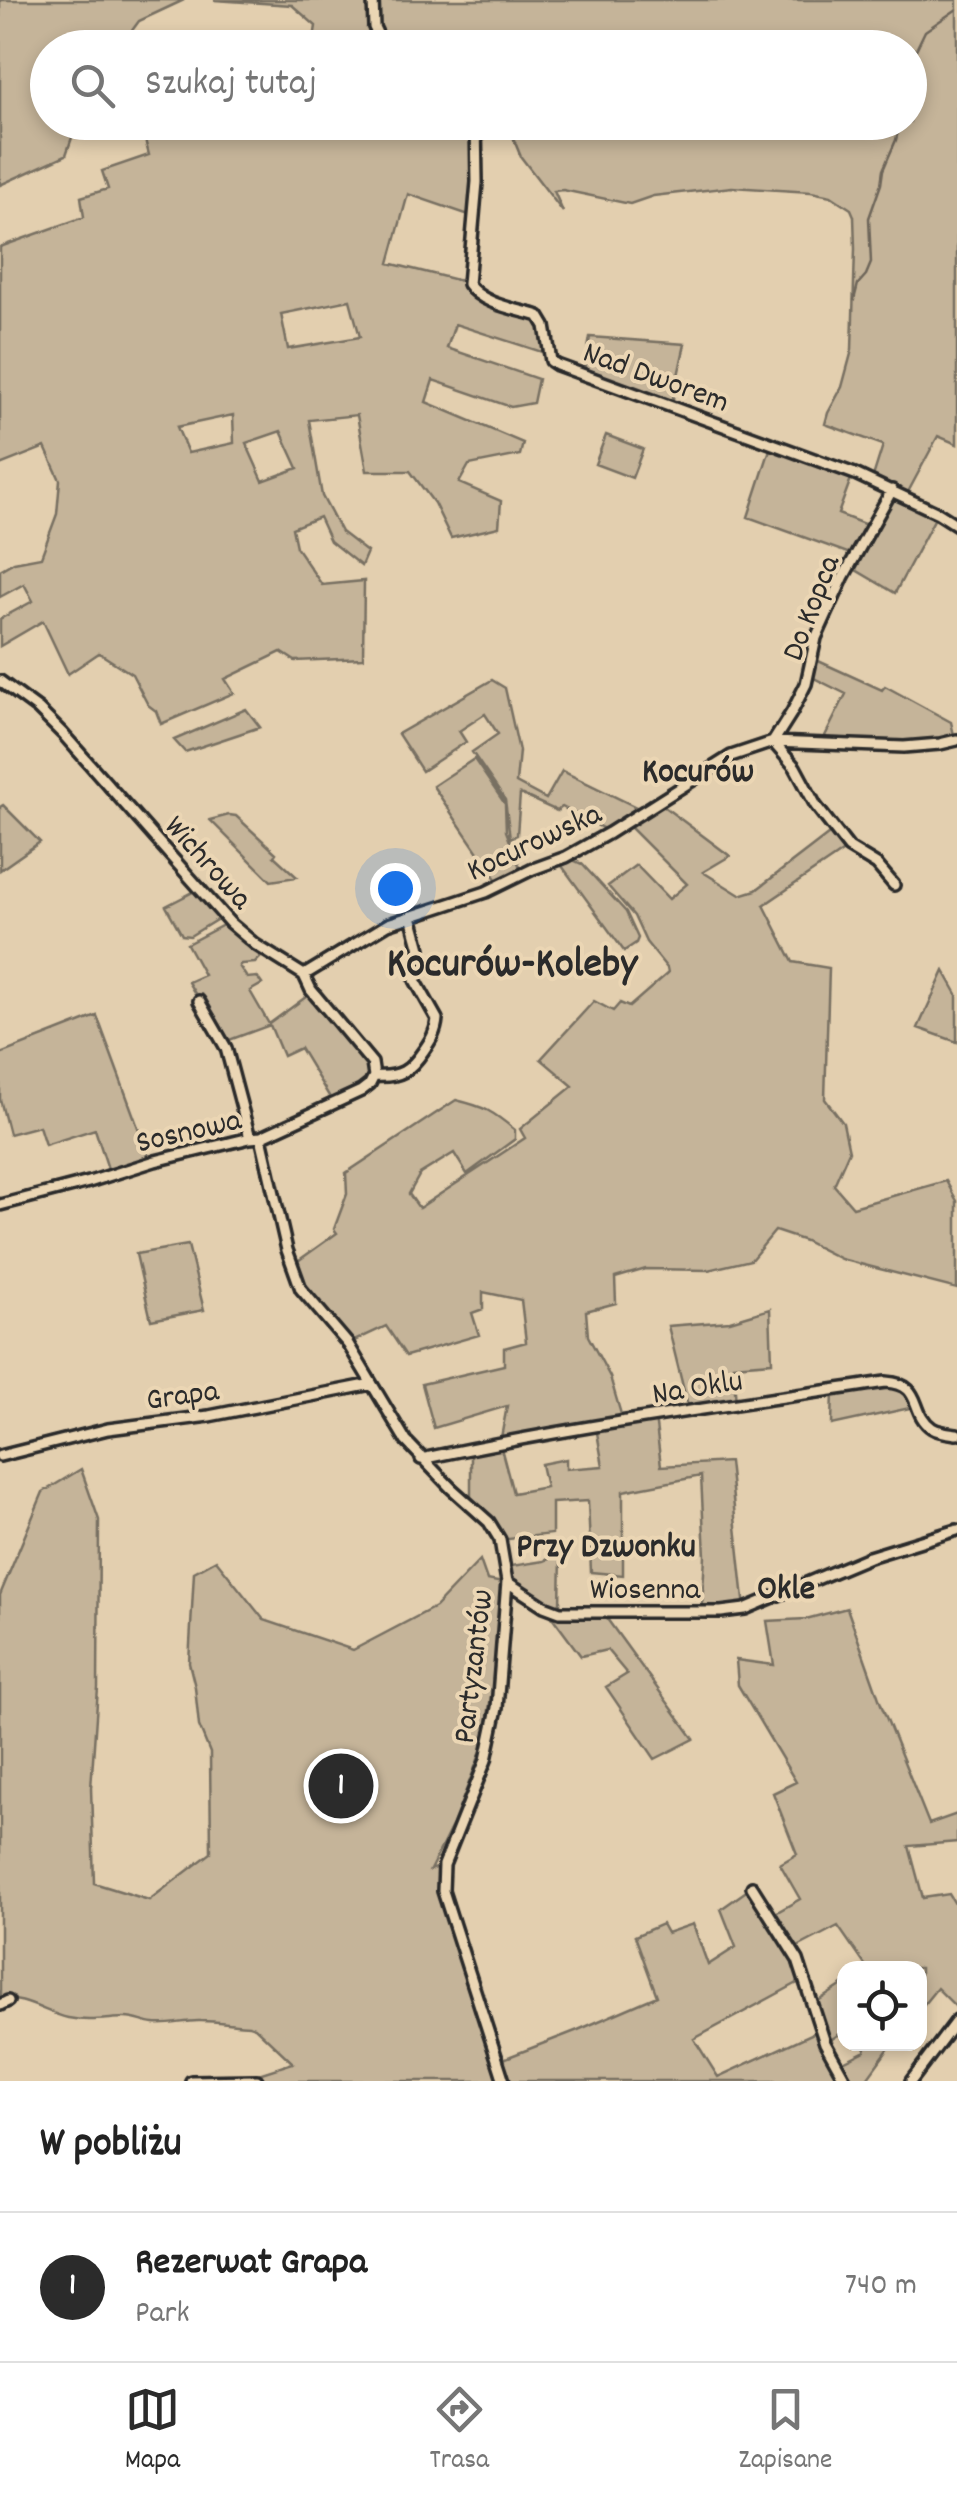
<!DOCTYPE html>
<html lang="pl">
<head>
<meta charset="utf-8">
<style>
	body { margin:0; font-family:Dekko,sans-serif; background:#f2f2f2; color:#222 }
	.controls { position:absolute; right:30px; bottom:30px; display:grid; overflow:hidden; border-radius:20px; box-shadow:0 5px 15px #0003 }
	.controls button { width:90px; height:90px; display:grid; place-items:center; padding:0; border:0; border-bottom:2px solid #e0e0e0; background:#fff; color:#222; font:50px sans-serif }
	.you { position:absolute; left:395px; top:888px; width:35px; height:35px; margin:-25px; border:8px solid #fff; border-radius:50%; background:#1a73e8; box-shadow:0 0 0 15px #1a73e833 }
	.badge { display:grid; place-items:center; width:65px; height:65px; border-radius:50%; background:#2b2b2b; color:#fff; font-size:32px; font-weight:700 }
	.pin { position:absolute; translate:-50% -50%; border:5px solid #fff; box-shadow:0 2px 10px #0006 }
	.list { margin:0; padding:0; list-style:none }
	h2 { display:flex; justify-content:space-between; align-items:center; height:130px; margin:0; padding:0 40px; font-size:42px }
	h2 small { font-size:32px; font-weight:400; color:#767676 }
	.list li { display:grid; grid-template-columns:65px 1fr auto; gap:30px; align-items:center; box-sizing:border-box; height:150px; padding:0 40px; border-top:2px solid #e0e0e0 }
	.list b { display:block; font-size:38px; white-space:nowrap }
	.list p { margin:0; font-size:32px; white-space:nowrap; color:#767676 }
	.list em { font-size:32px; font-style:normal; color:#767676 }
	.icon { flex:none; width:55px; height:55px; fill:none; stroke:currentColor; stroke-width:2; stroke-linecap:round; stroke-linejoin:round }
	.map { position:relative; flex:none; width:957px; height:2081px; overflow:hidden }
	.search { position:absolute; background:#fff; box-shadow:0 5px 15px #0003; left:30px; right:30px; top:30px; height:110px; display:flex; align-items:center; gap:25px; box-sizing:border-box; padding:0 35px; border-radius:55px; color:#767676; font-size:38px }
	.sheet { height:280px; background:#fff }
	nav { display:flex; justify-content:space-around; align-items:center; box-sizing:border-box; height:140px; border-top:2px solid #e0e0e0; background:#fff; font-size:28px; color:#767676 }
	nav a { display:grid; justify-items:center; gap:5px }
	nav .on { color:#2b2b2b }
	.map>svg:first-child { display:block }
	.green { fill:#c5b499; stroke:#787062; stroke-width:2.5; fill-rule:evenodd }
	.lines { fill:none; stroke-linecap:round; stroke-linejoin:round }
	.stream { stroke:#6e665a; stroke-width:2.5 }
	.minor-casing { stroke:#2b2b2b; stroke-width:16 }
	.minor { stroke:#ebd6b4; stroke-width:9 }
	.labels { text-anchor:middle; stroke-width:8; stroke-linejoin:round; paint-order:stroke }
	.street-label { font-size:32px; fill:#2b2b2b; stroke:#ebd6b4 }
	.neighbourhood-label { font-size:35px; font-weight:bold; fill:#2b2b2b; stroke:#ebd6b4 }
	.district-label { font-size:42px; font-weight:bold; fill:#2b2b2b; stroke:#ebd6b4 }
</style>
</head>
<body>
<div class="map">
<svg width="957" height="2081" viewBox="0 0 957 2081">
	<rect width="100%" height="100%" fill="#e3cfaf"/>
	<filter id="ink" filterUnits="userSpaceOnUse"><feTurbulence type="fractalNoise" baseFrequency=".01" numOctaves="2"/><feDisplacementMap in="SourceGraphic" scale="20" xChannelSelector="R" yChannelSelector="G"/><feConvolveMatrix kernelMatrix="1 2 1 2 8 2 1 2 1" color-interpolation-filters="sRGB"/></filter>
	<g filter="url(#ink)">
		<path class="green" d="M0 0H184L139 21 120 47 48 48V122L77 123 66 155 0 185Z
			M214 0H372V26L366 28 373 29 381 47H307L313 45 316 26 292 5Z
			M376 0H957V444L938 436 907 494 872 480 883 445 825 424 828 413 842 387 852 350 855 249 854 216 851 209 831 196 811 192 732 187 653 196 630 204 563 190 554 191 563 212 521 157 507 123 910 122V48L389 47 381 35Z
			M156 123H474V192L470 201 469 215 408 194 389 263 465 282 466 286 538 317 542 328 545 353 455 324 447 348 538 379 533 403 511 407 433 380 426 402 523 443 520 455 469 465 459 483 501 501 499 527 451 538 434 503 410 471H367L357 415 309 420 322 496 341 532 367 552 361 566 330 541 319 517 292 528 296 547 322 585 364 581 363 658 295 661 281 652 225 679 234 693 161 724 156 711 148 705 132 674 99 653 68 674 43 621 0 646V619L33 601 24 584 0 597V570L14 562 41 557 57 514 60 480 45 447 0 465V247L84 217 81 197 108 189 102 171 149 155 142 128ZM350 300 360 337 288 349 281 314ZM233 415 234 443 188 453 177 427ZM281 431 298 468 263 481 246 443Z
			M590 337 685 344 672 403 584 372Z
			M606 435 643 449 632 478 595 464Z
			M771 446 852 476 838 514 869 526 853 555 748 517Z
			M899 496 937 514 895 593 856 570 854 566 892 497Z
			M814 659 882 690 885 686 951 722 954 735 912 743 823 740 846 694 810 676Z
			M492 680 505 688 519 751 516 783 546 799 562 771 642 810 608 831 562 807 557 811 520 794 517 835 510 838 505 800 472 752 498 734 485 714 459 731 466 742 422 771 398 734Z
			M246 709 260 727 185 752 174 740Z
			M474 759 505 804 506 831 521 870 498 882 433 786Z
			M3 805 40 842 0 870V807Z
			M663 806 730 856 703 872 740 895 756 890 833 831 848 848 764 905 793 962 829 968 825 1099 843 1123 849 1151 834 1185 853 1207 946 1181 957 1201V1289L841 1259 805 1241 775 1231 751 1260 708 1270 646 1269 615 1278 616 1303 586 1311 588 1336 610 1377 623 1421 655 1417 661 1466 729 1462 745 1609 721 1612 702 1607 705 1556 701 1476 623 1491V1575L591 1572 588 1501 552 1503V1534L500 1540 471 1504V1448L500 1443 507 1406 434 1428 422 1384 504 1365V1348L526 1342 521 1300 483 1292V1309L472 1313 479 1335 406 1356 386 1326 348 1344 307 1293 295 1263 337 1233 334 1229 347 1194 346 1173 456 1100C485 1107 492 1111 515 1130V1139L467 1174 454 1153 420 1174 409 1194 419 1208 525 1138 520 1129 573 1086 541 1059 594 1001 613 1011 620 1003 629 1007 668 973 667 968 646 942 634 916 608 886 636 865 669 899 687 884 629 826ZM596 1427 603 1466 566 1469V1459L541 1464 546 1487 513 1493 500 1444Z
			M229 815 236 816 276 853 274 856 297 877 271 881 210 820Z
			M573 860 582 864 626 912 638 938 636 943 624 951 562 866Z
			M197 890 221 917 190 936 182 935 166 906Z
			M227 923 263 955 255 963 241 964 239 966 247 978 257 977 262 984 250 991 269 1024 310 994 368 1061 370 1075 362 1086 332 1101 300 1048 283 1056 270 1025 224 1042 188 982 204 975 187 944Z
			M944 971 957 994V1042L918 1028Z
			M97 1016 150 1160 109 1172 95 1129 45 1145 39 1126 9 1134 0 1099V1054Z
			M188 1245 204 1310 151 1320 136 1254Z
			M770 1309 772 1362 733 1365 736 1404 689 1411 668 1326 730 1321Z
			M896 1382 919 1406 832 1425 833 1390Z
			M81 1469 99 1520 98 1688 91 1788 94 1883 149 1900 211 1853 210 1753 199 1726 195 1687 189 1663 194 1572 216 1560 264 1620 353 1650 435 1607 480 1560 487 1580 503 1583 500 1634 484 1744 453 1824 430 1870 444 1865 443 1891 498 2061 578 2030 657 1996 635 1936 662 1924 667 1933 693 1924 708 1965 736 1947 721 1909 752 1887 770 1916 800 1899 780 1864 797 1854 773 1793 796 1782 738 1685 736 1660 774 1665 767 1621 806 1619 847 1608 882 1707 929 1824 957 1814V1842L909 1846 923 1898 949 1894 957 1907V2008L937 1988 920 2009V1968H867L838 1926 792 1950 803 1980 694 2039 718 2077 820 2030 812 2005 844 1984V2031L826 2043 837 2065 865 2051 867 2044H892L868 2077 872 2081H257L252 2076 293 2063 255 2027 249 2025C233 2024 217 2021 201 2021 186 2020 170 2026 154 2024 144 2023 134 2017 123 2018 104 2019 87 2022 68 2018 46 2013 23 1996 0 2000V1595L43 1492Z
			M561 1554 560 1607 602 1612 694 1739 655 1759 606 1687 627 1674 607 1650 581 1656 544 1606 507 1582 505 1567 544 1561Z"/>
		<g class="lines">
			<path class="stream" d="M910 75 912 58 925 31 957 9
				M854 300 858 284 866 275 871 263 869 218 881 184 883 170 896 140 900 122"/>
			<g class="minor-casing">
				<path id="minor" d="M373 0 374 27 384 48
					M476 122 477 182 468 284C482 305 517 309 539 316L545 326 551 361 557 365 855 474 938 513 957 525
					M0 681 38 709 63 734 230 923 256 945 304 975 311 990 372 1063 374 1076
					M773 742 792 712 806 684 816 638 844 576 892 490
					M773 742 795 767 816 806 849 848 877 865 894 885
					M304 975 388 924 486 892 533 869 566 857 609 833 731 756 773 742 904 747 940 744 957 740
					M199 1001 226 1048 250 1138
					M374 1076C400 1078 410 1071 424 1050 431 1040 436 1032 437 1019L415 980V966L420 949 411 916
					M261 1137 287 1250 301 1289 348 1344 406 1441 451 1488 489 1522 500 1540 507 1582 497 1708 486 1760 444 1865 443 1891 504 2081
					M0 1205 89 1182 155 1161 250 1138 261 1137 361 1091 370 1084 374 1076
					M0 1456 108 1429 209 1416 372 1384
					M421 1459C574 1426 730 1405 886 1382 924 1384 909 1412 932 1428 938 1432 949 1433 957 1434
					M507 1582 544 1606 560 1612H721L745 1609 869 1557 957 1530
					M752 1887 798 1960 825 2043 846 2081
					M0 2005 8 2001
					M191 2081 257 2080
					M911 2081 957 2020"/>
			</g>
			<use href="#minor" class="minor"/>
		</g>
	</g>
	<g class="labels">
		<g class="street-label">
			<text transform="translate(657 375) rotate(20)" y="11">Nad Dworem</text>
			<text transform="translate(809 607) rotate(-69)" y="11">Do Kopca</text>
			<text transform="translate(533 840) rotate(-25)" y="11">Kocurowska</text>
			<text transform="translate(210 861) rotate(48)" y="11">Wichrowa</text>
			<text transform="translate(188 1129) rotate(-13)" y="11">Sosnowa</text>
			<text transform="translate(697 1385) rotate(-9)" y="11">Na Oklu</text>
			<text transform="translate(182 1393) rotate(-8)" y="11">Grapa</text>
			<text x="645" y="1598">Wiosenna</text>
			<text transform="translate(471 1666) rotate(-83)" y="11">Partyzantów</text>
		</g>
		<g class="neighbourhood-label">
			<text x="698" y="781">Kocurów</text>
			<text x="606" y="1556">Przy Dzwonku</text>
			<text x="786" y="1598">Okle</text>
		</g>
		<g class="district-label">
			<text x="512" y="975">Kocurów-Koleby</text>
		</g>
	</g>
</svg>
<div class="controls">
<button><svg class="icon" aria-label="locate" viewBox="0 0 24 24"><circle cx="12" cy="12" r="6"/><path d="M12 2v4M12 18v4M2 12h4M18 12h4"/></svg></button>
</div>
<div class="you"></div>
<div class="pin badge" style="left:341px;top:1786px">1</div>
<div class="search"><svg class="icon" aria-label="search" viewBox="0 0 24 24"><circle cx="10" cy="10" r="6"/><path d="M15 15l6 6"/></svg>Szukaj tutaj</div>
</div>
<section class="sheet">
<h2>W pobliżu<small></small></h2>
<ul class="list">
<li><span class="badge">1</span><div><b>Rezerwat Grapa</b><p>Park</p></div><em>740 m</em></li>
</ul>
</section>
<nav>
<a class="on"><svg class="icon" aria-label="map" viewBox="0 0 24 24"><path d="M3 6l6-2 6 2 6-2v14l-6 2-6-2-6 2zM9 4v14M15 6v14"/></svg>Mapa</a>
<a><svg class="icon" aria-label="directions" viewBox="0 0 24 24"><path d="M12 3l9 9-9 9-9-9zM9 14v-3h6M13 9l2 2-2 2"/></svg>Trasa</a>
<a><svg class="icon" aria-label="saved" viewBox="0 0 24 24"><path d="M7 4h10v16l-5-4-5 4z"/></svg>Zapisane</a>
</nav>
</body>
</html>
